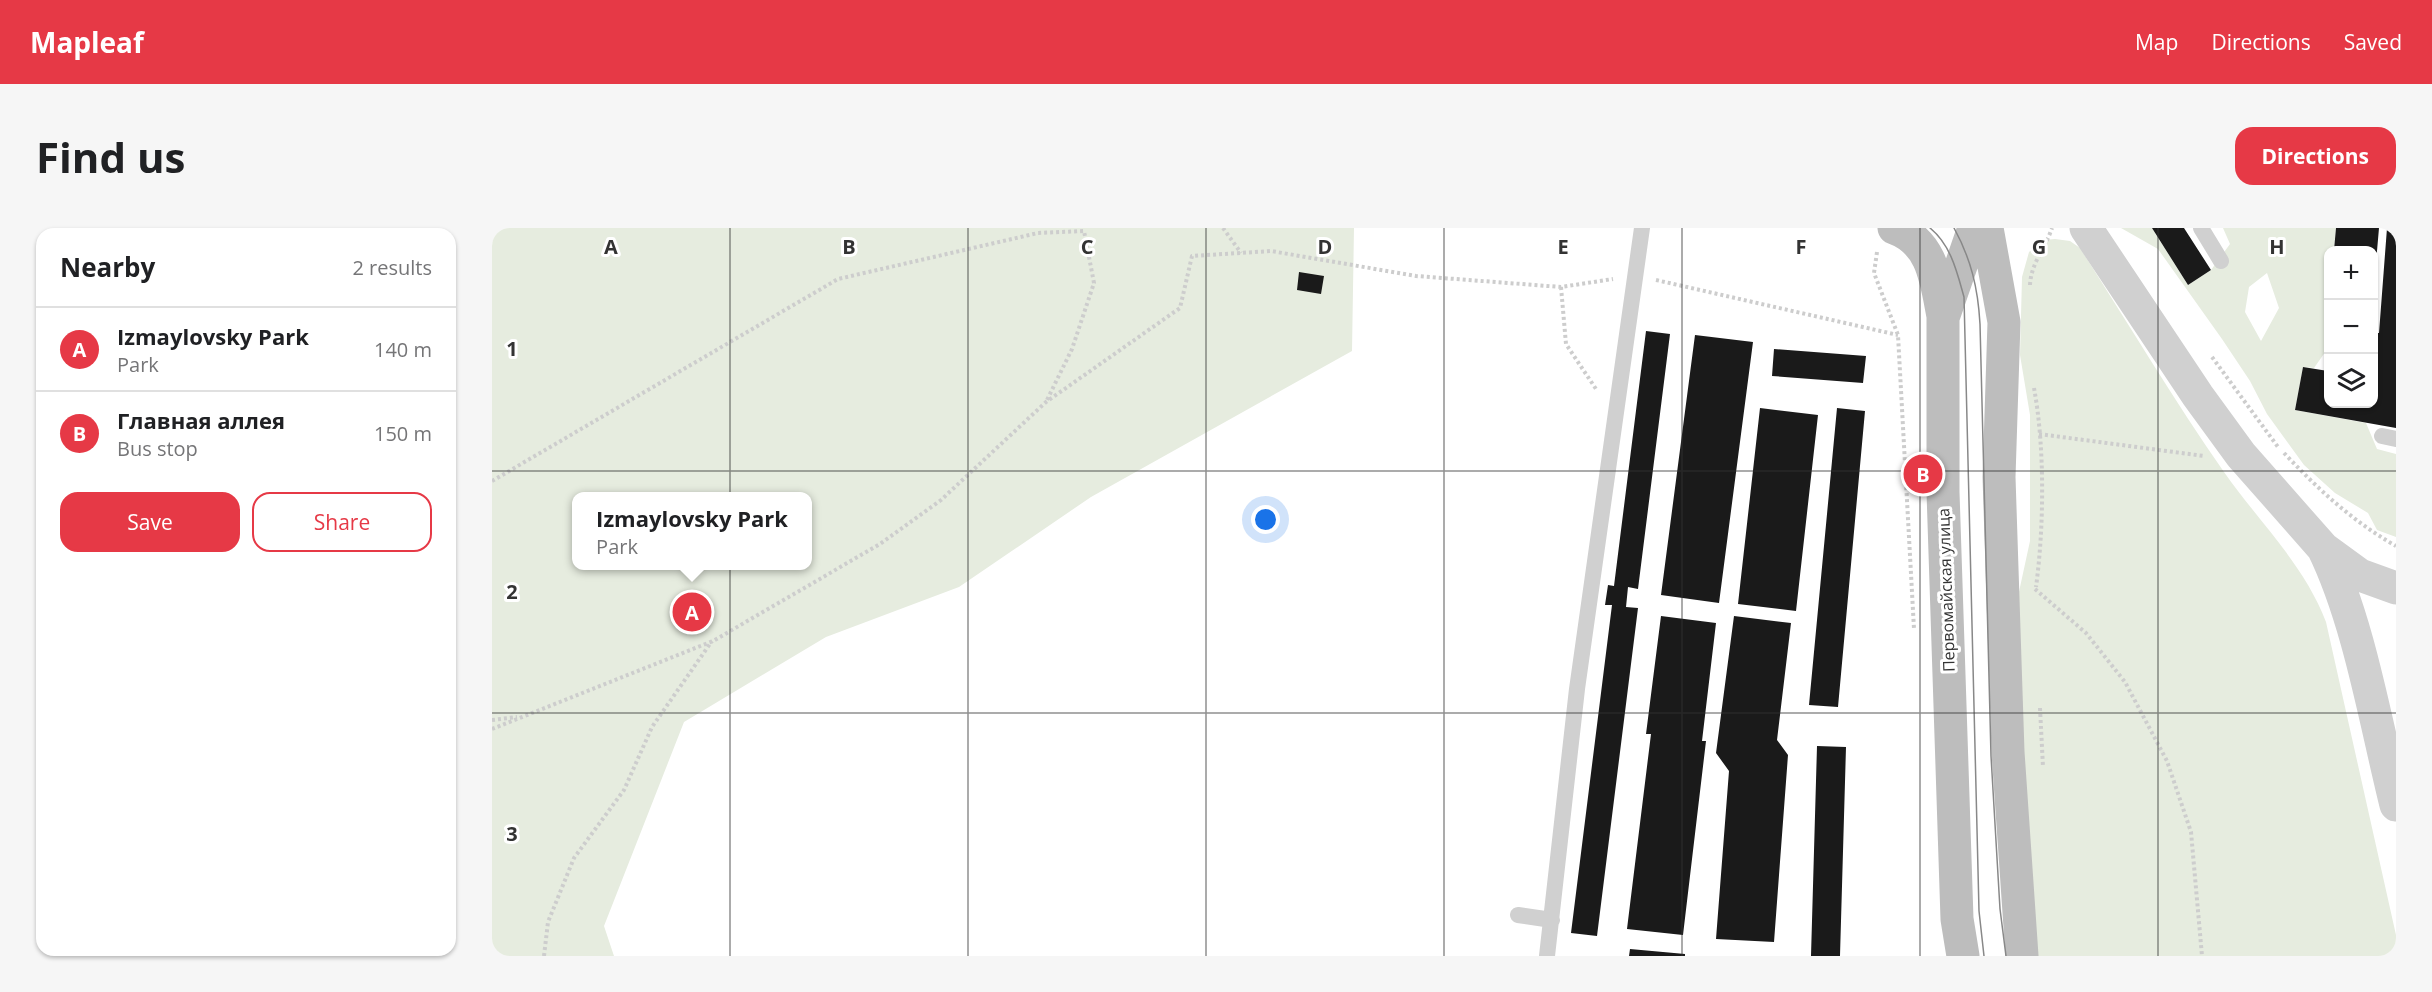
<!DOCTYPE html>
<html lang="en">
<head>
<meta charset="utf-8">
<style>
	body { margin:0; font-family:"Open Sans",sans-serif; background:#f6f6f6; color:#202124 }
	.controls { position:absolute; right:18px; top:18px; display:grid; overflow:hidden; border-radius:12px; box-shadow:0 2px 4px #0004 }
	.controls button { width:54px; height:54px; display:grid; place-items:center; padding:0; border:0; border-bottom:2px solid #e0e0e0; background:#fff; color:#202124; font:30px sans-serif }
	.you { position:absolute; left:774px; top:292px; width:21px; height:21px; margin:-15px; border:4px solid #fff; border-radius:50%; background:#1a73e8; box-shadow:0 0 0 9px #1a73e833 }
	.badge { display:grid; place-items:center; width:39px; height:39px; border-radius:50%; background:#e63946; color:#fff; font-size:20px; font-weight:700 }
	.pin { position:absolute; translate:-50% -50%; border:3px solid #fff; box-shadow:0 2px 6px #0006 }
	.popup { position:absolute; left:80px; top:264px; width:240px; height:78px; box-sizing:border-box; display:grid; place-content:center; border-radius:12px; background:#fff; filter:drop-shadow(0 2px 4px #0005); font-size:20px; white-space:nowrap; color:#757577 }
	.popup b { font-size:22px; color:#202124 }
	.popup::after { content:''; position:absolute; left:50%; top:100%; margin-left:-12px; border:12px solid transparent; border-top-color:#fff }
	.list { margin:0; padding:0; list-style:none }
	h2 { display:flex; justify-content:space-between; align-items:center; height:78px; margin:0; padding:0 24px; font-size:26px }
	h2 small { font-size:20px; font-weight:400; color:#757577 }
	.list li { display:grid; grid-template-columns:39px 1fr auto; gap:18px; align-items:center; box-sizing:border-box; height:84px; padding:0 24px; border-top:2px solid #e0e0e0 }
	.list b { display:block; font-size:22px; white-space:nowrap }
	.list p { margin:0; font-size:20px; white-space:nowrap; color:#757577 }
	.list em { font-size:20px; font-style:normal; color:#757577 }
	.actions { display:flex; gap:12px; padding:18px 24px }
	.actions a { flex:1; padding:14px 0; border:2px solid #e63946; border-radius:18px; text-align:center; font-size:21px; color:#e63946 }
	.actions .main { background:#e63946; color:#fff }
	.icon { flex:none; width:33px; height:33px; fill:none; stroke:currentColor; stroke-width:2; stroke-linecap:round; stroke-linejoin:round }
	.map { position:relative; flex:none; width:1904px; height:728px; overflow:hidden; border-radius:18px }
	header { display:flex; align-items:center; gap:36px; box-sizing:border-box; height:84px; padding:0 30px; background:#e63946; color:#fff }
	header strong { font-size:28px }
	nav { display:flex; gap:33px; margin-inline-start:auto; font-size:21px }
	.intro { display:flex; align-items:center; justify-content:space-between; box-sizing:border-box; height:144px; padding:0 36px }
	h1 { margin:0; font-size:42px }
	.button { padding:15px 27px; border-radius:18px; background:#e63946; color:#fff; font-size:21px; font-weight:700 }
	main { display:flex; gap:36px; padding:0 36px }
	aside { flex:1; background:#fff; border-radius:18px; box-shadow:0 2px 4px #0004 }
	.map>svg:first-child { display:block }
	.green { fill:#e6ecdf; fill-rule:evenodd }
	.building { fill:#1a1a1a }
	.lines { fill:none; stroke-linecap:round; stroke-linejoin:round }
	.path { stroke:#cdcdcd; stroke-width:4; stroke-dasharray:3 3; stroke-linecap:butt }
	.service { stroke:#d0d0d0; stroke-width:16 }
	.minor { stroke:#d0d0d0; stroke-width:33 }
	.secondary { stroke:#bdbdbd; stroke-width:33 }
	.tram { stroke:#888; stroke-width:1.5 }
	.grid { fill:none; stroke:#333; stroke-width:1.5; stroke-opacity:0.55 }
	.labels { text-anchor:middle; stroke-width:6; stroke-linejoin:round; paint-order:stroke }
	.street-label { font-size:16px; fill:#333; stroke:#fff }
	.grid-label { font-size:20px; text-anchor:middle; font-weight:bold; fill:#333; stroke:#fff; stroke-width:6; stroke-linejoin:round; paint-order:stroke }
</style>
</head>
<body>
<header>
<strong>Mapleaf</strong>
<nav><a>Map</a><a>Directions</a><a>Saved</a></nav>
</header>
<div class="intro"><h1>Find us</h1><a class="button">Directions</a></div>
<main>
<aside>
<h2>Nearby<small>2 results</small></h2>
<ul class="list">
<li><span class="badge">A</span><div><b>Izmaylovsky Park</b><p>Park</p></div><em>140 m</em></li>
<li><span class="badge">B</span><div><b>Главная аллея</b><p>Bus stop</p></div><em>150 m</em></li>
</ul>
<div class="actions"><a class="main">Save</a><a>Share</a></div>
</aside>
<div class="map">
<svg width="1904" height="728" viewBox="0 0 1904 728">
	<rect width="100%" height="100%" fill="#fff"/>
	<path class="green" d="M0 0H862L860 123 599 269 467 359 334 409 192 494 112 698 122 728H0ZM85 268H316V338H85Z
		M1629 0H1660L1696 57 1719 42 1738 16 1731 0H1844L1842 22H1836V120L1822 140 1811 139 1803 182 1874 195 1885 221 1904 226V309L1885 302 1876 285 1843 265 1812 237 1775 186 1758 153 1730 111 1666 21ZM1775 45 1787 80 1769 113 1753 84 1757 59Z
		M1563 11 1578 13 1588 20C1636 95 1681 171 1732 244 1767 294 1812 336 1834 394L1904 707V728H1545L1529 586 1525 373 1538 313V187L1528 127 1530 49 1537 24 1552 12Z"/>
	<path class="building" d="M1660 0H1692L1719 42 1696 57Z
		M1844 0H1887L1883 46 1882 22H1842Z
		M1895 0H1904V200L1803 182 1811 139 1836 143V176H1882V105H1887Z
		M807 44 832 48 829 66 805 62Z
		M1154 103 1178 106 1146 361 1136 359 1134 379 1146 380 1105 708 1079 705 1120 377H1113L1116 357 1122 358Z
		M1203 107 1261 114 1227 375 1169 367Z
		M1282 121 1374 128 1371 155 1280 148Z
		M1268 180 1326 187 1304 383 1246 376Z
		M1345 180 1373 183 1346 479 1317 477Z
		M1169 388 1224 395 1210 513H1214L1191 707 1135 701 1159 506H1154Z
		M1242 388 1299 395 1285 512 1296 527 1282 714 1224 711 1237 543 1224 525Z
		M1325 518 1354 519 1348 728H1319Z
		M1138 721 1193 726V728H1137Z"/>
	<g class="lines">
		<path class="path" d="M731 0 749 25
			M1385 24 1382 45 1406 107 1422 401
			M1164 52 1406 107
			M1538 57C1539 35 1553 21 1560 0
			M1069 59 1074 116 1104 161
			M1720 129 1786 219
			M1542 160C1553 219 1552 300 1544 359
			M1547 206 1712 228
			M1792 225C1826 261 1860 293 1904 318
			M0 253 346 51 546 5 592 3 602 55 580 121 555 172
			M1543 361 1594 405 1633 454 1675 533 1699 604 1710 728
			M1548 480 1551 539
			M0 492 25 489
			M0 501 221 413 388 316 449 272 554 174 688 80 700 28 779 23 924 48 1069 59 1121 51
			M52 728 56 694 82 630 132 562 160 499 220 413"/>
		<path class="service" d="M1709 0 1729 33
			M1890 208 1904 211
			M1026 687 1060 692
			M1055 728 1085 461 1150 0"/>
		<path class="minor" d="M1594 0 1706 168 1749 227 1831 320 1868 347 1904 360
			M1831 320C1867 393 1884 497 1904 577"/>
		<path class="secondary" d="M1402 0C1441 14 1444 52 1451 88
			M1495 0 1512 94 1507 249 1516 524 1530 728
			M1471 728 1465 691 1451 264V90L1482 0"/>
		<path class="tram" d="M1438 0C1459 17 1465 44 1472 69L1487 683 1492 728
			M1462 0C1479 31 1486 60 1488 96L1499 528 1508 681 1514 728"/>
	</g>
	<path class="grid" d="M238 0V728M476 0V728M714 0V728M952 0V728M1190 0V728M1428 0V728M1666 0V728M0 243H1904M0 485H1904"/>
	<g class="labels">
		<g class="street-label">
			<text transform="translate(1454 362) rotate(-92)" y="6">Первомайская улица</text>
		</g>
	</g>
	<g class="grid-label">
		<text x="119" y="26">A</text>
		<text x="357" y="26">B</text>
		<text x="595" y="26">C</text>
		<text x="833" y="26">D</text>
		<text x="1071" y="26">E</text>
		<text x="1309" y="26">F</text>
		<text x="1547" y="26">G</text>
		<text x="1785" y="26">H</text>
		<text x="20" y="128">1</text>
		<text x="20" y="371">2</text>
		<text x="20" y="613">3</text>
	</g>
</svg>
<div class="controls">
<button>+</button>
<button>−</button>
<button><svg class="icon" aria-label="layers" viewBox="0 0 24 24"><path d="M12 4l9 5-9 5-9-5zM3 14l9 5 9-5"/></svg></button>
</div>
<div class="you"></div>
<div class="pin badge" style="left:200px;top:384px">A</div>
<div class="popup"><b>Izmaylovsky Park</b>Park</div>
<div class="pin badge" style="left:1431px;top:246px">B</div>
</div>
</main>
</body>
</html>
